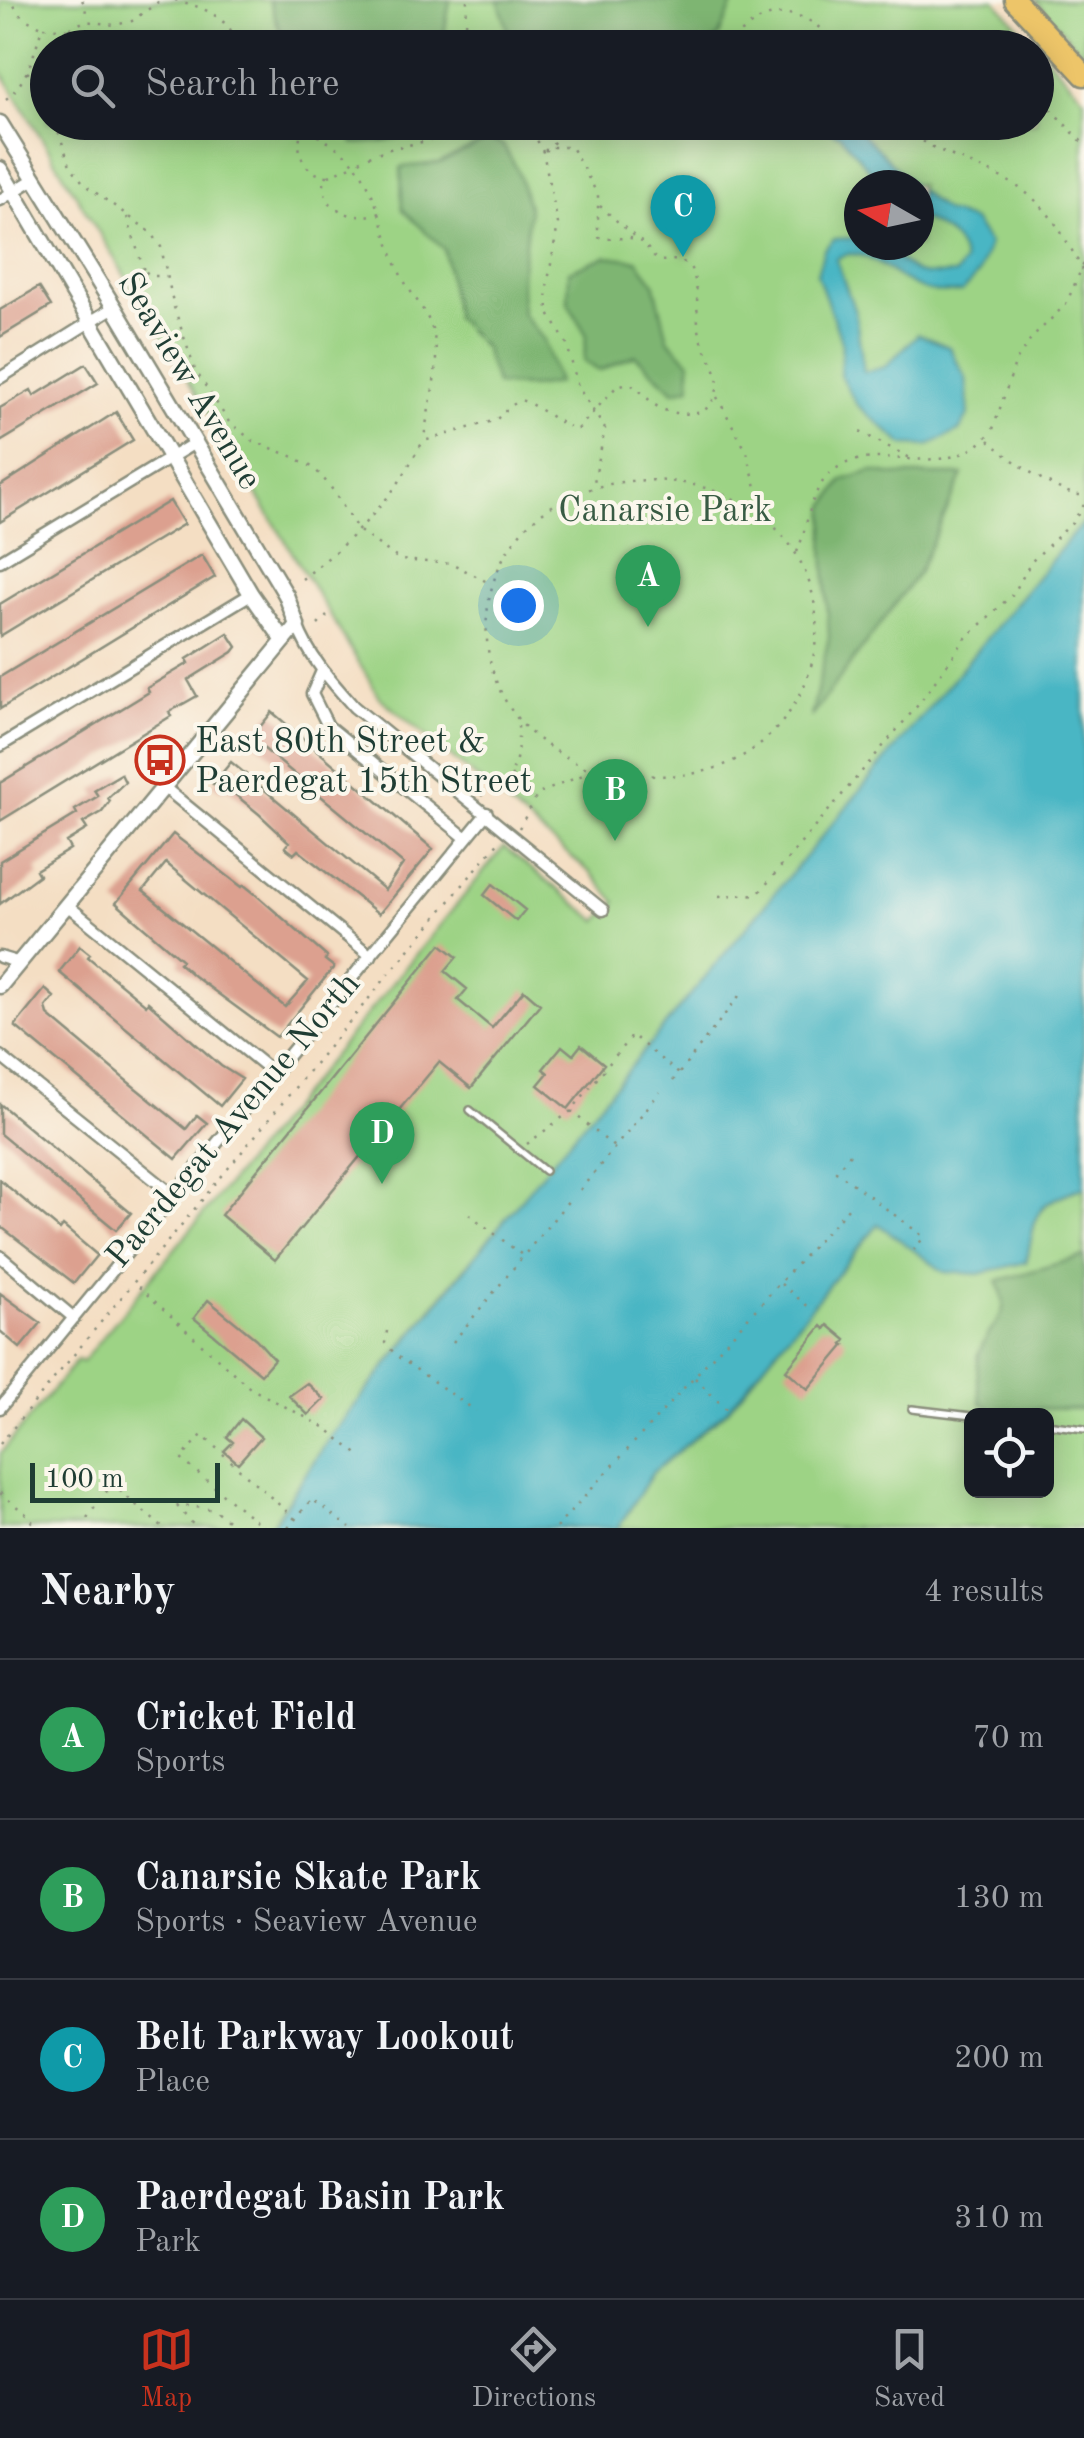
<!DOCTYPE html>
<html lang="en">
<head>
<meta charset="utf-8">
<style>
	body { margin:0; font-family:"Old Standard TT",serif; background:#20242c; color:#f1f3f6 }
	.controls { position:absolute; right:30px; bottom:30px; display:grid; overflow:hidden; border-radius:15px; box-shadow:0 5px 25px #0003 }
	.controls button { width:90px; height:90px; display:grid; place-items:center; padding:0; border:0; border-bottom:2px solid #363941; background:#171b24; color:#f1f3f6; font:50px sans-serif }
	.compass { position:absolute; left:844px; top:170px; width:90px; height:90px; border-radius:50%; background:#171b24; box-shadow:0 5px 25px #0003; rotate:279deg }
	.scale { position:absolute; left:30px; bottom:25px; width:190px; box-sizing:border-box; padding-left:10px; border:5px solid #1f3d34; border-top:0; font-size:28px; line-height:35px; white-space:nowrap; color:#1f3d34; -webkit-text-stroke:8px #fbf7ec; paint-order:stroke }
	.you { position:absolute; left:518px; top:605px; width:35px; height:35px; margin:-25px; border:8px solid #fff; border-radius:50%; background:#1a73e8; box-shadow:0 0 0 15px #1a73e833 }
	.badge { display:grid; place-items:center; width:65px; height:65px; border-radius:50%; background:#c8321e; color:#fff; font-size:32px; font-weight:700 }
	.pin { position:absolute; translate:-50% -82px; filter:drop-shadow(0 2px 5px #0008) }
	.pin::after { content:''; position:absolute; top:52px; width:35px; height:30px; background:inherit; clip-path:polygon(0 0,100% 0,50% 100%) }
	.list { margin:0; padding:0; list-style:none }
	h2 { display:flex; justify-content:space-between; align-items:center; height:130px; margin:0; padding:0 40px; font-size:42px }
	h2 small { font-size:32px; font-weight:400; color:#9ea1a6 }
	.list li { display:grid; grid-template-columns:65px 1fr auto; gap:30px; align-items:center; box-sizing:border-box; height:160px; padding:0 40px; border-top:2px solid #363941 }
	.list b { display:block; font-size:38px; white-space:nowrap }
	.list p { margin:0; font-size:32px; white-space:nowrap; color:#9ea1a6 }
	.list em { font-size:32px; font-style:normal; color:#9ea1a6 }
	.icon { flex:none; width:55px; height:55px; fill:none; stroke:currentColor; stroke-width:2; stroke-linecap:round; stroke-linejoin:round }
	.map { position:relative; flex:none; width:1084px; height:1528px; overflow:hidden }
	.search { position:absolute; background:#171b24; box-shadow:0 5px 25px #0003; left:30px; right:30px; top:30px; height:110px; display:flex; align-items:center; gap:25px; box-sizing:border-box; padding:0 35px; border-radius:55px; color:#9ea1a6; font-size:38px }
	.sheet { height:770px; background:#171b24 }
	nav { display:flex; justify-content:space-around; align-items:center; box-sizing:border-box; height:140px; border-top:2px solid #363941; background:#171b24; font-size:28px; color:#9ea1a6 }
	nav a { display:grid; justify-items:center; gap:5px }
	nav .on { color:#c8321e }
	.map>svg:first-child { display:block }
	.green { fill:#9dd385; stroke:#5e885c; stroke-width:2.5; fill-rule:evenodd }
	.forest { fill:#7eb572; stroke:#4e7953; stroke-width:2.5 }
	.water { fill:#49b6c4; stroke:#347a7c; stroke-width:2.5 }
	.building { fill:#dca08f; fill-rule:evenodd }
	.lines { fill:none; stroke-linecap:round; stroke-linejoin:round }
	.service-casing { stroke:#8a8e7c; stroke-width:10 }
	.minor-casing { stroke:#8a8e7c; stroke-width:15 }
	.tertiary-casing { stroke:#8a8e7c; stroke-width:19 }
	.motorway-casing { stroke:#8a8e7c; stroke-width:25 }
	.path { stroke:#8a8e7c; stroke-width:2.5; stroke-dasharray:2.5 8; stroke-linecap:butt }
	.service { stroke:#fff; stroke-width:5 }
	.minor { stroke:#fff; stroke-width:10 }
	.tertiary { stroke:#fff; stroke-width:14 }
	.motorway { stroke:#edc569; stroke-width:20 }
	.labels { text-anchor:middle; stroke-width:8; stroke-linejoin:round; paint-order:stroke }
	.street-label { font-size:35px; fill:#1f3d34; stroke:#fbf7ec }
	.park-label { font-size:35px; fill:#385b44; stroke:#fbf7ec }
	.poi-label { font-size:35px; fill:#1f3d34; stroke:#fbf7ec; text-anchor:start }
</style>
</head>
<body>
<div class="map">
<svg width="1084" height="1528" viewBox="0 0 1084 1528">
	<rect width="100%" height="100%" fill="#fbf7ec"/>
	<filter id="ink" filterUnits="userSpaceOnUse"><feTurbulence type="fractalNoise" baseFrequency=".01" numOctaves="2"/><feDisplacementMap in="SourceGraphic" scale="20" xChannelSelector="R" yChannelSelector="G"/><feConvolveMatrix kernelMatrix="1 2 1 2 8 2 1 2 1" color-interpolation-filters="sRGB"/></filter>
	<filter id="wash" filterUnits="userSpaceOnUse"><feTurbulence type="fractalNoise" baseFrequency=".0048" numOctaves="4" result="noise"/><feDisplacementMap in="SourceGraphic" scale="40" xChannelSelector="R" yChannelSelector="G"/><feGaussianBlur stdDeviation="2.25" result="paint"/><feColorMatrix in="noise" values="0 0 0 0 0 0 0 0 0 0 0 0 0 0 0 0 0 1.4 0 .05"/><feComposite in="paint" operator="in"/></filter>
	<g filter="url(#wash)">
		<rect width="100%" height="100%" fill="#f4dec3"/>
		<path class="green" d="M0 0H995L1084 98V521L443 1294 333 1433 269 1528H0V1454L77 1360 82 1362 504 847 598 921 616 902 591 873 380 698 0 69ZM48 48H1036V122H48ZM859 185H919V245H859Z
			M1035 0H1084V55Z
			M1084 1187V1528H618L653 1472 727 1411 878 1224 1026 1262C1038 1211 1032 1205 1084 1187ZM972 1416H1046V1490H972Z"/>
		<path class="forest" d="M269 0H450L442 47 286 48Z
			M498 0H735L719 36 707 47 520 48 509 33Z
			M356 122H439V123C413 136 383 145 353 143L349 132Z
			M490 139 503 145 517 169 529 210 521 276 522 313 544 340 558 383 532 387 496 384 484 348 455 317 444 249 402 209 401 167 439 163Z
			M606 256 637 260 654 282 668 339 690 362V387L674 391 635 355 599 371 584 361 586 334 568 303 569 271Z
			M872 471 894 475H963L918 573 811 717 829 637 824 548 826 506 843 480Z
			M1084 1256V1409L990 1408 981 1403C978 1385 974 1363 982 1346 993 1320 1014 1316 997 1281Z"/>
		<path class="water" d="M779 123H852L913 185H882L840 135 815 125Z
			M919 190 944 211 973 221 989 244 979 273 962 292C945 293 931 294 915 286 891 276 862 241 836 259L855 312 864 372 885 367 918 334 949 347 966 378 969 414 959 431 927 446 904 445 857 405 840 375 842 342 817 274 824 250 834 239 856 238 859 245C889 245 893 259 916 272 926 277 945 274 956 274L964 262C960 237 940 228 919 217Z
			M1084 521V1187C1031 1205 1038 1210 1026 1262L979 1274 944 1272 878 1224 727 1410 653 1472 618 1528H270L333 1433 539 1177Z"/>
		<g id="blocks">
			<path class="building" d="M39 287 51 306 0 337V310Z
				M86 364 98 383 0 442V408L31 390 34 396Z
				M116 412 133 440 0 522V486Z
				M170 501 184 524 0 636V604Z
				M202 555 215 577 0 709V677Z
				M228 633 237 647 233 652 188 680 197 696 169 712 171 716 0 821V783L149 692 147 688 189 663 187 659Z
				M272 712 433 849 379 914 298 850 294 854 285 847 289 842 259 814 226 787 222 791 213 784 231 762 385 890 403 864 251 738Z
				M121 774 125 782 108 798 110 801 102 812 83 823 87 829 66 842 70 849 36 870 39 875 0 904V861L77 814 75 810 98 796 94 790Z
				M173 834 242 887 244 885 254 893 327 957 325 960 334 967 277 1037 194 976 179 963 182 960 116 903ZM166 863 308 981 285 1007 143 891Z
				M493 884 525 910 516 921 484 895Z
				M441 944 457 957 445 971 467 989 458 1000 492 1028 524 990 540 1004 471 1088 439 1062 374 1140 379 1145 368 1159 362 1154 275 1260 221 1215Z
				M80 946 90 954 88 957 146 1005 148 1002 157 1010 221 1066 242 1079 220 1106 59 972Z
				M45 989 54 997 46 1007 48 1015 122 1077 186 1129 197 1115 207 1123 176 1159 15 1026Z
				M581 1045 604 1064 568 1109 538 1085 548 1073 543 1069 562 1046 573 1055Z
				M0 1104 131 1213 116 1230 0 1134Z
				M0 1180 60 1230 63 1226 97 1255 74 1283 0 1226Z
				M0 1293 41 1323 20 1348 0 1331Z
				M208 1300 256 1339 274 1359 261 1374 194 1318Z
				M828 1325 846 1340 843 1344 845 1345 808 1389 786 1370 822 1326 825 1329Z
				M307 1383 324 1399 308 1415 289 1396Z
				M241 1419 261 1437 238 1463 224 1451 233 1442 227 1437Z"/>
		</g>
	</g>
	<g filter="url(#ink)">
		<use href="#blocks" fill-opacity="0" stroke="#8a8e7c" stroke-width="2.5"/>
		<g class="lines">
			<g class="service-casing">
				<path id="service" d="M470 1110 545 1171
					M912 1409 972 1416
					M1046 1424 1084 1429"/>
			</g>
			<g class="minor-casing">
				<path id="minor" d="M0 200 34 179
					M0 378 114 307
					M0 561 193 444
					M297 625C309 657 331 681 354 707L603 910
					M322 671 312 694 328 726 466 838
					M0 746 251 594
					M165 788 371 956
					M67 905 275 1074
					M0 957 20 963
					M0 1056 176 1197
					M0 1256 74 1318
					M0 1408 487 813"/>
			</g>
			<g class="tertiary-casing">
				<path id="tertiary" d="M0 123 114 307 286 595 297 625 0 986
					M0 169 251 594 284 641"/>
			</g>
			<g class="motorway-casing">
				<path id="motorway" d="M1015 0 1084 75"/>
			</g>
			<path class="path" d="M82 0 86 6 85 19
				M175 0C204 7 229 17 240 48
				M467 0 466 25 476 48
				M44 27 69 29
				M64 48 69 29 85 21 115 25 132 21 161 0
				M727 48C762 4 804 1 838 48
				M27 72 48 90
				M1036 94 1084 144
				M6 99C28 81 34 54 42 27L23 18 10 0
				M55 122 70 165 85 185 152 233 161 247 174 307 195 370 229 422 253 441 294 457 314 468 330 486 358 530 400 560 453 564 491 584
				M528 122 543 152 558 224 547 287 548 312 567 344 578 387 605 429 594 482
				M898 122C935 159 989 163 1029 195 1055 216 1068 244 1084 272
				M545 151 574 122
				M328 176C301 174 294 148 303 126L339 149 355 164C392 139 432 150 469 122
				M600 206 635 237
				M380 212C359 221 341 215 326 199L324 184 329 176 355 164C379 196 383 235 399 271 408 292 427 309 433 332 442 367 428 404 424 439
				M127 217 144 271
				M119 287 144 271 153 276H166
				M717 397 747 452 763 514
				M198 416 214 406
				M860 432 916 461
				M989 440C1004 456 1063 498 1084 495
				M797 552C807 529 809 499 824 480 863 429 948 492 993 429L1016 361 1032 338 1066 304 1084 263
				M302 579C338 551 372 520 399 482 408 469 414 454 424 441L496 420 509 407 521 400C541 407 561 427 578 429L617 386 628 383C641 389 647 400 658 407 668 413 685 415 696 413 704 412 709 407 713 400 727 374 705 357 700 334 694 310 702 288 689 265L679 260 658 261C651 255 647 245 640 241 629 234 612 242 598 237V195L571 147H550
				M318 625 327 616
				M511 775 533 798
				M481 796C488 788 493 788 502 783 520 772 518 740 518 721
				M519 828 538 794 592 771C631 774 675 781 713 769 793 744 838 652 806 574 767 476 627 455 546 510 479 555 467 657 518 719 537 743 566 757 592 771
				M719 896 758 894 918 705 966 638 1014 593 1031 562 1072 523 1084 505
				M673 1081 739 996
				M571 1111 614 1147
				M527 1144 571 1111 632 1035 679 1074
				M850 1154 836 1171 924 1237 914 1250
				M580 1190 660 1092
				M469 1214 522 1255
				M781 1284 810 1308
				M139 1287 250 1388 326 1428 361 1457
				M387 1331 385 1343 397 1356 476 1411
				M453 1342 570 1199
				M695 1378 727 1410
				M0 1444 500 840
				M0 1493 26 1514 38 1528
				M176 1504 215 1510 237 1528
				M177 1506 196 1528
				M87 1518 112 1484 163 1528
				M264 1528 181 1459 202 1435 295 1519
				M288 1528 312 1499 350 1528
				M556 1528 850 1206"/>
			<use href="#service" class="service"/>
			<use href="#minor" class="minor"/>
			<use href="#tertiary" class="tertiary"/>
			<use href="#motorway" class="motorway"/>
		</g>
	</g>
	<defs>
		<g id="bus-ring" transform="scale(2.5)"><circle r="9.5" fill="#fbf7ec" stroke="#c8321e" stroke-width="1.5"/><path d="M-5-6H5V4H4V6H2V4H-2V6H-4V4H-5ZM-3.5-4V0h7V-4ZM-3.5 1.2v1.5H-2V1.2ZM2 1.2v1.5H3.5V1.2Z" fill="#c8321e"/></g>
	</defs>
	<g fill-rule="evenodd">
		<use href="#bus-ring" x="160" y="760"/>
	</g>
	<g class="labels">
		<g class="street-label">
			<text transform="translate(191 380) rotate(59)" y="12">Seaview Avenue</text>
			<text transform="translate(232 1119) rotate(-50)" y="12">Paerdegat Avenue North</text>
		</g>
		<g class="park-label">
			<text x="665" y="521">Canarsie Park</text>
		</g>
		<g class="poi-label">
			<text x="195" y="752">East 80th Street &amp;<tspan x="195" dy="40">Paerdegat 15th Street</tspan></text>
		</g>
	</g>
</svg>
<div class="controls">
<button><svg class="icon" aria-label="locate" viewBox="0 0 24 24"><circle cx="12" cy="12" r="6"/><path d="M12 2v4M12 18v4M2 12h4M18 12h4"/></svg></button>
</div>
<svg class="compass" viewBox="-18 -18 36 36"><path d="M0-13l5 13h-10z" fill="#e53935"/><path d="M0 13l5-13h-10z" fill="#9ea1a6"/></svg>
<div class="scale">100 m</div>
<div class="you"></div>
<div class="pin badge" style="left:648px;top:627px;background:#2e9e5b">A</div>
<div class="pin badge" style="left:615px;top:841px;background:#2e9e5b">B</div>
<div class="pin badge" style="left:683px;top:257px;background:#0f9aa8">C</div>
<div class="pin badge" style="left:382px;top:1184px;background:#2e9e5b">D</div>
<div class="search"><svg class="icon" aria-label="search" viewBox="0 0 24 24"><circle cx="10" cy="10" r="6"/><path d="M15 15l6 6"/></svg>Search here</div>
</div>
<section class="sheet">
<h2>Nearby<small>4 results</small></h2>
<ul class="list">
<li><span class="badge" style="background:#2e9e5b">A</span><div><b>Cricket Field</b><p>Sports</p></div><em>70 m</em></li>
<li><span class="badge" style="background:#2e9e5b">B</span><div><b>Canarsie Skate Park</b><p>Sports · Seaview Avenue</p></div><em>130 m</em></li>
<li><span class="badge" style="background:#0f9aa8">C</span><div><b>Belt Parkway Lookout</b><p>Place</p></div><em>200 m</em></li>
<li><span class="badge" style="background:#2e9e5b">D</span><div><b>Paerdegat Basin Park</b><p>Park</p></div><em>310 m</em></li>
</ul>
</section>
<nav>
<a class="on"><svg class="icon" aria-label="map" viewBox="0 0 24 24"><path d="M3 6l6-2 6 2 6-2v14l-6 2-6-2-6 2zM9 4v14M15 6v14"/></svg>Map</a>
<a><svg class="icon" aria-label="directions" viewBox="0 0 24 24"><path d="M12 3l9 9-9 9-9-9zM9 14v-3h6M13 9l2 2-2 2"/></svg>Directions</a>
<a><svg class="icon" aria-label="saved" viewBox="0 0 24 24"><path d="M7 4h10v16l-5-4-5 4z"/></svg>Saved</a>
</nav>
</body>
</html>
